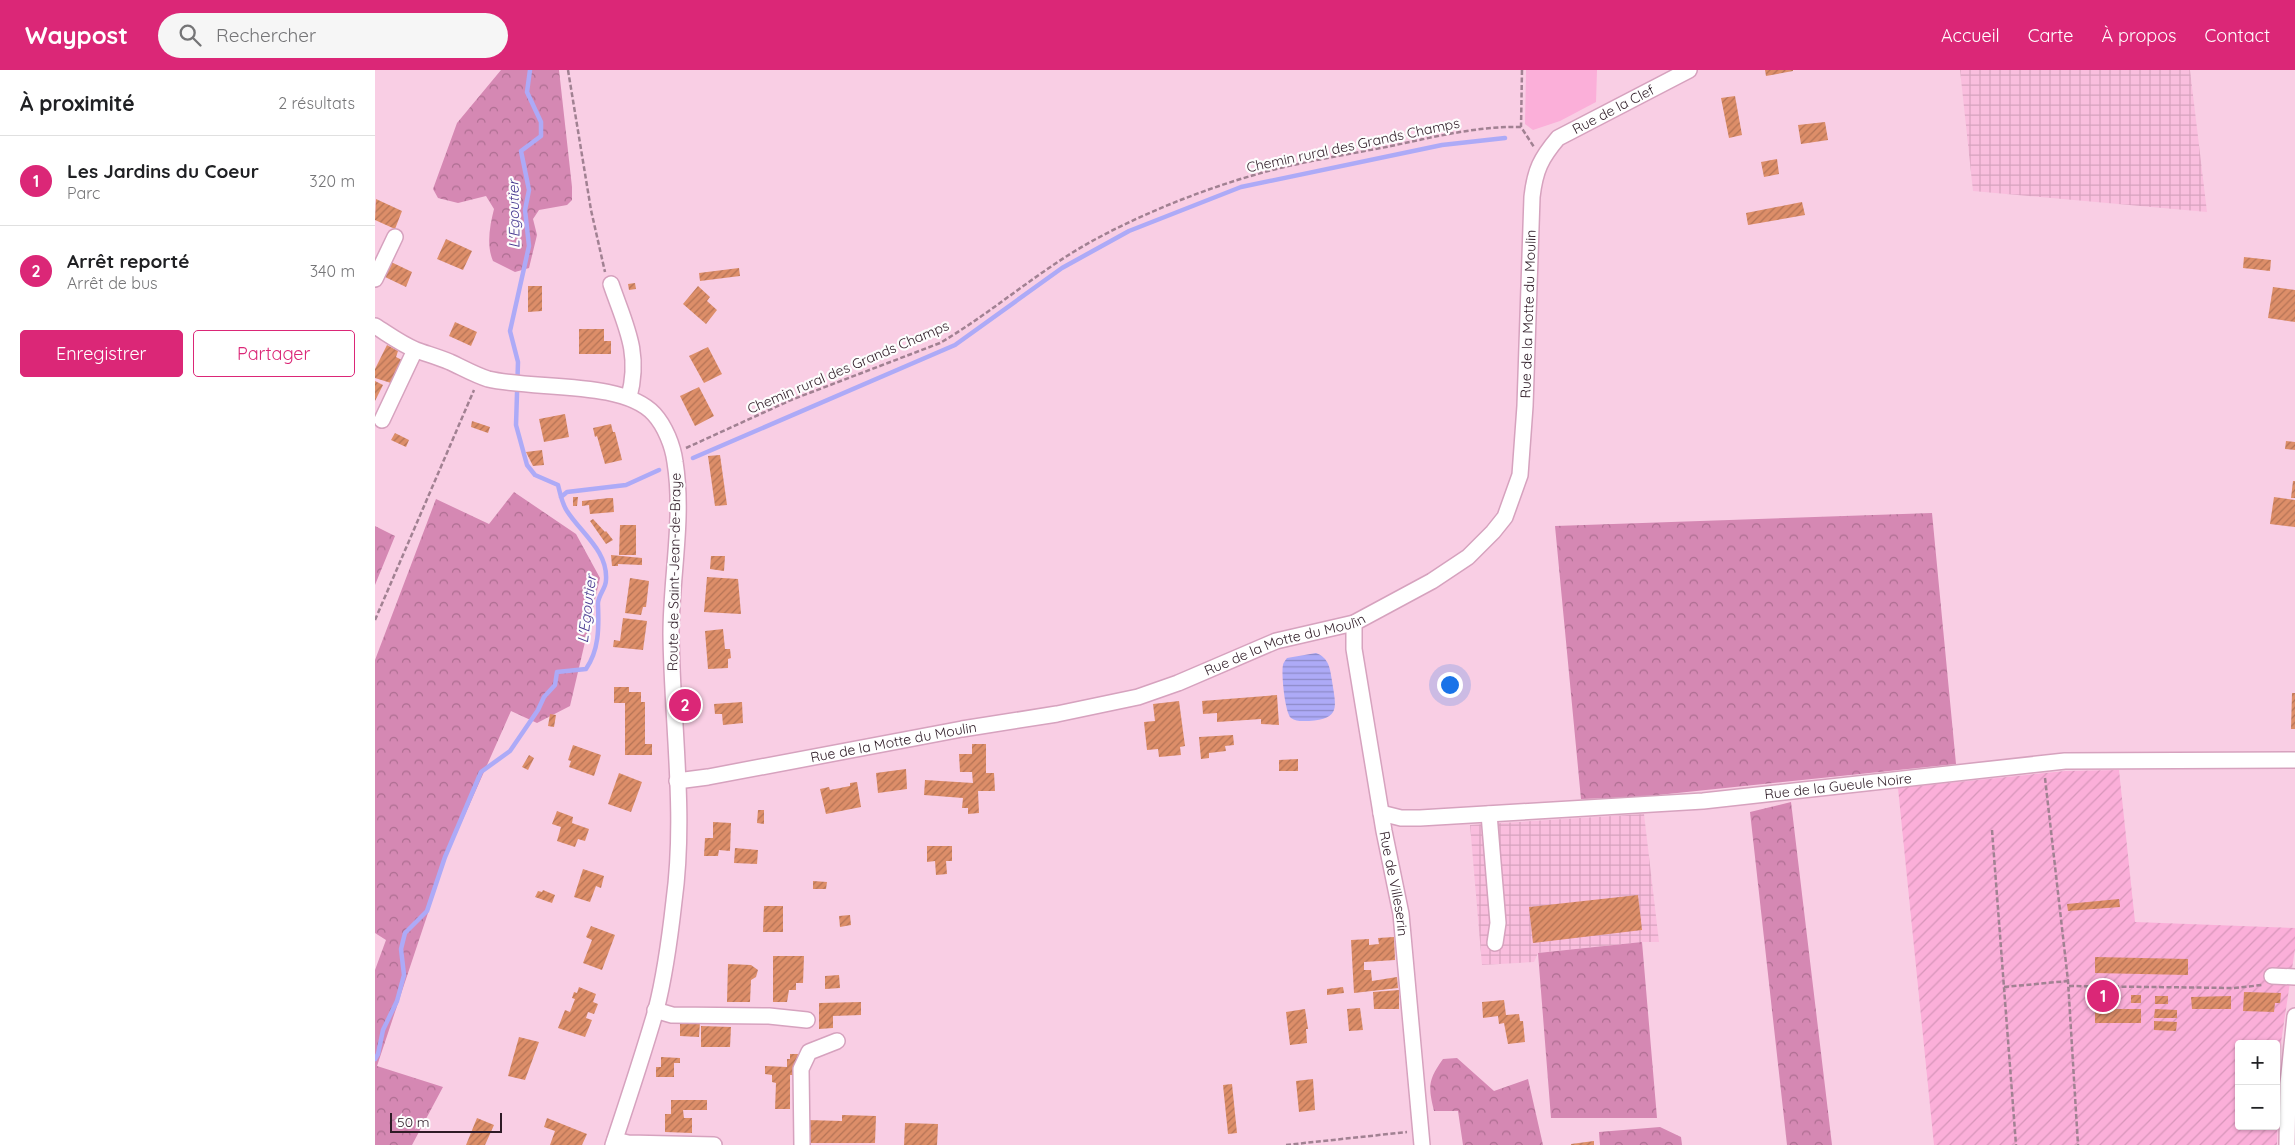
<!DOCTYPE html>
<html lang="fr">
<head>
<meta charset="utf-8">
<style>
	body { margin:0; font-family:Quicksand,sans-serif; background:#f6f6f6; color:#202124 }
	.controls { position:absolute; right:15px; bottom:15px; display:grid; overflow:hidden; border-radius:5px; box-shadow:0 1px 4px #0004 }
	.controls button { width:45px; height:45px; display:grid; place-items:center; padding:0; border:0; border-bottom:1px solid #e0e0e0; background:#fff; color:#202124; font:25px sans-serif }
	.scale { position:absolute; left:15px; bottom:12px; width:112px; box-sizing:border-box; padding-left:5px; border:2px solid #2e1b26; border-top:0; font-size:14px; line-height:18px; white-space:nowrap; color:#2e1b26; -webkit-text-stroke:4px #fdfdfd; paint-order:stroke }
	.you { position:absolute; left:1074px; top:614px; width:18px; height:18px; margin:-12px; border:4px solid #fff; border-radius:50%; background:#1a73e8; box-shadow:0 0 0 8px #1a73e833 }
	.badge { display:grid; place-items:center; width:32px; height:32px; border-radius:50%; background:#db2777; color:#fff; font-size:16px; font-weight:700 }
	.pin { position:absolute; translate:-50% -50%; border:2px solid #fff; box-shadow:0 1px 5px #0006 }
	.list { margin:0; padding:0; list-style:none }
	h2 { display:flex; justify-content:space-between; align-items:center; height:65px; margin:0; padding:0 20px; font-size:21px }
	h2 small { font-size:16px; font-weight:400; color:#757577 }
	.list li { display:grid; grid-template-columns:32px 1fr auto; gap:15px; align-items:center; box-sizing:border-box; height:90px; padding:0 20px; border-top:1px solid #e0e0e0 }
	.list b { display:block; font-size:19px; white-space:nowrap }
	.list p { margin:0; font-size:16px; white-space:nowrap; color:#757577 }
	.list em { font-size:16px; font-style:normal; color:#757577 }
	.actions { display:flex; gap:10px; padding:15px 20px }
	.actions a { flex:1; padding:11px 0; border:1px solid #db2777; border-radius:5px; text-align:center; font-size:18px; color:#db2777 }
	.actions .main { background:#db2777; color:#fff }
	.icon { flex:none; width:28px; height:28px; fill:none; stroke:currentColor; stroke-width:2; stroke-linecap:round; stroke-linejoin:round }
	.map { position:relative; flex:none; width:1920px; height:1075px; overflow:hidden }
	header { display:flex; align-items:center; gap:30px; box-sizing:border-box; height:70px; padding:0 25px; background:#db2777; color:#fff }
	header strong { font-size:24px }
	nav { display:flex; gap:28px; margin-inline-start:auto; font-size:18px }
	.search { width:350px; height:45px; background:#f6f6f6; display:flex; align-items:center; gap:12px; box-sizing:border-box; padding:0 18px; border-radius:28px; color:#757577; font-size:19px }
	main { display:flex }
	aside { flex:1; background:#fff }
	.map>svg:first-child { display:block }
	.industrial { fill:url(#industrial-grid) }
	.grass { fill:#fbafd9 }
	.forest { fill:url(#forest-crowns) }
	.garden { fill:url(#garden-furrows); fill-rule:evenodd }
	.water { fill:url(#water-rules) }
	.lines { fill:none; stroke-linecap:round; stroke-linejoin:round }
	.stream { stroke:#adaaf7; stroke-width:4.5 }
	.building { fill:url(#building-hatch) }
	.minor-casing { stroke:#d6a2be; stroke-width:18 }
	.path { stroke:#a18192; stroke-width:2.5; stroke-dasharray:5 2.5; stroke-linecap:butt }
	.minor { stroke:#fff; stroke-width:15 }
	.labels { text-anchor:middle; stroke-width:4.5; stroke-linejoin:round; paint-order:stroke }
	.street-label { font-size:14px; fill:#2e1b26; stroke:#fdfdfd }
	.water-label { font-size:15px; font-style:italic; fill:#463890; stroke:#fdfdfd }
</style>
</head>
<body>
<header>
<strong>Waypost</strong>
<div class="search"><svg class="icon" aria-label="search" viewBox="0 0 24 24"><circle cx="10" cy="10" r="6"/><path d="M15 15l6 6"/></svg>Rechercher</div>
<nav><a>Accueil</a><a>Carte</a><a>À propos</a><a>Contact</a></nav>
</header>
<main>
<aside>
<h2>À proximité<small>2 résultats</small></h2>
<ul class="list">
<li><span class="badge">1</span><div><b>Les Jardins du Coeur</b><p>Parc</p></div><em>320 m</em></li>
<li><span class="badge">2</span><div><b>Arrêt reporté</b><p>Arrêt de bus</p></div><em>340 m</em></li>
</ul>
<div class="actions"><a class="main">Enregistrer</a><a>Partager</a></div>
</aside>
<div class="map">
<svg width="1920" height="1075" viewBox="0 0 1920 1075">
	<defs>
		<pattern id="industrial-grid" width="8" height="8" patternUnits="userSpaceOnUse" patternTransform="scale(1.25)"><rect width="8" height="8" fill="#fabede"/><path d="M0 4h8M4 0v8" fill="none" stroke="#d7a3be"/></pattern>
		<pattern id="forest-crowns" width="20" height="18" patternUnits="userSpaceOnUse" patternTransform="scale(1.25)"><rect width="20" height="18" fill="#d588b3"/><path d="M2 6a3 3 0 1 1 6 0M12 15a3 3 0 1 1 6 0" fill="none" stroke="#ad6e91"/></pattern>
		<pattern id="garden-furrows" width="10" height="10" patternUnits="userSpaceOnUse" patternTransform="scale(1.25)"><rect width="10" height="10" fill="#fbafd9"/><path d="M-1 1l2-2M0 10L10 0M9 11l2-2" fill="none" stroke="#d796ba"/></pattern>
		<pattern id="water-rules" width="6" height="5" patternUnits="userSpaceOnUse" patternTransform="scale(1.25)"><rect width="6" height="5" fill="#adaaf7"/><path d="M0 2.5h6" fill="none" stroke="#8d8ac8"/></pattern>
		<pattern id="building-hatch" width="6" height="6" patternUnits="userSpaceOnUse" patternTransform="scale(1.25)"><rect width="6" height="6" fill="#dd8e69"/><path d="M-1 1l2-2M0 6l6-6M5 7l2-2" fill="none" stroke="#b47356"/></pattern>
	</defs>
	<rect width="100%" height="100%" fill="#f9cee4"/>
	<path class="industrial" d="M1585 0H1815L1832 142 1598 121Z
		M1269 744 1284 872H1267L1163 883 1159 892 1107 895 1095 755Z"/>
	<path class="grass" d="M1151 0H1222L1221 32 1185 51 1158 60 1150 54Z"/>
	<path class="forest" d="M126 0H184L197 117V130L192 135 164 140 158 149 162 165 154 198 140 202 118 191C111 175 115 155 119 139L111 126 83 133 63 128 58 119 82 53Z
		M139 422 201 464 225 508 195 636 162 653 136 641 73 783 2 996 68 1017 37 1075H0V900L11 870 0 863V590L61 429 114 454Z
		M1557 443 1581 694 1264 727 1206 729 1180 456Z
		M0 456 20 466 0 515Z
		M1416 732 1457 1075H1412L1375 742Z
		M1267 872 1282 1048H1176L1163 883Z
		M1082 988 1119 1021 1153 1009 1168 1075H1088L1083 1041H1059C1053 1016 1053 1010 1068 989Z
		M1285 1057 1306 1067 1307 1075H1225L1224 1062Z"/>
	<path class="garden" d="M1744 700 1760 852 1920 858V879L1905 979 1902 1075H1559L1523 718 1690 701ZM1864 974H1901V1056H1864Z"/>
	<path class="water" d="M941 583C954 588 955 598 957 611 961 637 966 649 934 651 928 651 921 652 916 648 910 643 906 603 908 595 908 593 910 591 912 588Z"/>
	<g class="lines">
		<path class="stream" d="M318 388 580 275 687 198 754 161 866 117 1067 75 1130 68
			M186 427 192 422 251 415 284 400
			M0 989 3 984 8 960 22 931 29 905 26 879 30 863 52 841 70 787 106 702 135 681 163 640 169 627 180 615 182 602 211 599C224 580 224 558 223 535 222 526 231 519 231 510 233 481 206 463 192 441 187 434 185 423 183 415L160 405 152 395 141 355 143 292 135 261 154 176 150 140 154 120 146 81 166 66V52L152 22 155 0"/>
	</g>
	<path class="building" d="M1390 0H1418V1L1391 6Z
		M1360 26 1367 65 1354 68 1346 28Z
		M1450 52 1453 70 1426 74 1423 55Z
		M1402 89 1404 104 1389 107 1386 92Z
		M1 129 27 141 20 159 0 150Z
		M1427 132 1430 145 1373 155 1371 143Z
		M71 169 97 181 88 200 62 189Z
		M1869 187 1896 190 1895 201 1868 198Z
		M14 191 37 202 31 217 8 206Z
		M364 198 365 206 325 211 324 203Z
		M260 213 261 219 254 220 253 214Z
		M153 216H167V241L153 242Z
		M323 216 335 227 332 231 342 240 331 254 308 234Z
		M1898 217 1920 220V252L1893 248Z
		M80 252 102 262 96 276 74 266Z
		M204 259H229V271H236V284H204Z
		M12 275 23 281 21 287 27 290 16 313 0 308V299Z
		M333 277 347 304 329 313 314 286Z
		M0 311 8 315 0 331Z
		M324 317 339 346 320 356 305 326Z
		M190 344 194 367 169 372 164 349Z
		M97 351 115 357 113 363 96 357Z
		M236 354 238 362H240L247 390 230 394 222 366 220 367 218 358Z
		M20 363 34 370 31 377 16 370Z
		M1911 371 1920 372V380L1910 379Z
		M167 380 169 395 158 396 151 382Z
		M345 385 352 435 340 436 333 386Z
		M1918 411H1920V428H1916Z
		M198 427H203L202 436H198Z
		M1899 427 1920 430V457L1895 454Z
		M234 428H238L239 442 215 444 214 435 207 436V431Z
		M218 449 230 462 231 461 238 470 231 474 215 451Z
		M245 455H261V485H244Z
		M236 485 267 488V495L243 494V496H237Z
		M336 486H350L349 501 335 499Z
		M332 507 363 509 366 544 329 542Z
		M255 508 274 511 271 537H268L266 545 250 543Z
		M248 548 272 551 268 580 238 577 239 570 245 571Z
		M348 559 350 579H355L356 588 353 589V598L333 599 330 561Z
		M239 617H254V622H266V632H270V674H277V685H250V633H239Z
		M1917 623H1920V659H1916Z
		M902 625 904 655 886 654V649L842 652V643L828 644 827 631Z
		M804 631 810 676 805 677 806 685 784 687 783 679 772 680 769 652 780 651 778 634Z
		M367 632 368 653 348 655 347 644H340L339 634Z
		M175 644 181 645 179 657 173 656Z
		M858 665 859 675 850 676 851 681 834 683V688L826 689 824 667Z
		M597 674H611V703H619L620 721H603L604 743 593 744V738H587L588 728 549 725 550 710 598 713 597 702H585L584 684H597Z
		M198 675 226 685 219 706 194 697 196 691 193 690Z
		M154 685 159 688 153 700 147 697Z
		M923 689V701H904V690Z
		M531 699 532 719 503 723 501 703Z
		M244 703 267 712 256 742 233 734Z
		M482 712 486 737 451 744 445 719 454 717 455 720 475 716V713Z
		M383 740H389V754L382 753Z
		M182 741 198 747 197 753 214 759 210 771 203 769 200 777 182 771 186 757 177 754Z
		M338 752 356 753 355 781 344 780 343 786H329L330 768H338Z
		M552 776H577V791H571L572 804 561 805 560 791 552 792Z
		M360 778 383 780 382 794 359 793Z
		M208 799 229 806 226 818 221 816 215 832 199 827Z
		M438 811 452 812 451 819H438Z
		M168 820 180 825 177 833 160 827 163 821 167 822Z
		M1263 825 1267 860 1158 873 1154 837Z
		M1744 829 1745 837 1693 841 1692 834Z
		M389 836H408V862H388Z
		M475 845 476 855 465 857 464 846Z
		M216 856 240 865 227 900 208 893 217 870 211 867Z
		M1019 867 1020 890 989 892V900H996L997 911 1022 907 1023 918 979 923 976 870 994 869V875L1004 874 1003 868Z
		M398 886H429L428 913H421V920H414L412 932H398Z
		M1720 887 1813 889V905L1720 903Z
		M353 894 376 895 383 900 381 907 376 910 375 932H352Z
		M464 905 465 918 450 919V906Z
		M204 917 221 924 218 932 223 934 219 944 213 942 211 948 217 950 210 967 183 958 190 940 195 942 200 929 197 928 199 922 202 923Z
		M968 917 969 923 952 925V919Z
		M1024 920V939H999L998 922Z
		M1869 922 1906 923 1905 933H1900L1899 942 1868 941Z
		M1756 925H1766V933H1756Z
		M1780 926H1793V934H1780Z
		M1856 926V939H1817L1816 927Z
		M1129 930 1131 945 1144 944 1145 951H1148L1150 972 1133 974 1129 953 1124 954 1123 946 1108 948 1107 932Z
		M486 932V945L458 946V958L444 959V933Z
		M985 938 988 960 974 961 972 939Z
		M930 939 933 959H931L932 973 915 975 911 942Z
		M1720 939H1766V953H1720Z
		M1780 939 1802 940V948H1779Z
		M1779 951 1802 952 1801 961 1779 960Z
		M305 952H325L324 967 305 966Z
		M326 956 356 957 355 977H326Z
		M144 967 164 972 150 1010 133 1006Z
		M415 984H423L421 1005H415V1039H400L401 1013 397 1012V1005L390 1004V996L412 997V989H415Z
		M286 987 305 988V993H299V1007H281V997H286Z
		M938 1009 940 1040 924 1042 921 1011Z
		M857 1014 862 1063 853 1064 848 1015Z
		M296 1030H332V1040H308L309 1048H317V1063L290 1062V1044H296Z
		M467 1045 501 1046 500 1073H432V1050L467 1051Z
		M102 1048 119 1055 110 1075H91Z
		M172 1048 212 1064 207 1075H175L180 1061 169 1057Z
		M530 1053 563 1054 562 1075H529Z
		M1219 1071V1075H1196V1074Z"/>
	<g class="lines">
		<g class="minor-casing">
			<g id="minor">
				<path d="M0 209 20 167"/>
				<path d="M236 214C250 255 266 282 254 327"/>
				<path d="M0 256C13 264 26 274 41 280 52 284 63 287 75 292 88 298 100 305 113 309 159 320 248 310 279 344 290 356 298 376 300 392 309 448 296 507 296 564 297 653 311 743 299 831 295 867 290 905 281 940 268 985 253 1030 238 1075"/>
				<path d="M7 350 40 280"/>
				<path id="s1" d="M979 553V579L1009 761 1026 844 1047 1075"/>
				<path id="s2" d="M302 711 333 707 587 659 682 644 763 627 803 613 901 571 979 553 1057 511 1093 487 1118 462 1130 447 1145 405 1150 336 1157 127C1160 100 1166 88 1183 68L1314 0"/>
				<path id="s3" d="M1006 743 1026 748H1045L1328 731 1690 691 1920 690"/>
				<path d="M1114 744 1123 853 1120 873"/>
				<path d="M1897 906 1920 907"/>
				<path d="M280 940 297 945 394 946 432 950"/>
				<path d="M240 1070 253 1073 339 1075"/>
				<path d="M427 1075 426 999 434 982 462 971"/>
				<path d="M1912 1075 1913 1014 1920 946"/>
			</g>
		</g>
		<path class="path" d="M193 0 216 140 230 202
			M1147 0 1146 57 1159 77
			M311 378 416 330 565 273C618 242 664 200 719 170 769 143 824 121 879 105 923 92 971 85 1016 76 1059 67 1102 56 1146 57
			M0 550 99 320
			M1670 708 1693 911 1703 1075
			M1617 760 1641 1075
			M1694 916 1859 918 1887 915
			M1629 917 1693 911
			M911 1075 1032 1062"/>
		<use href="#minor" class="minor"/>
	</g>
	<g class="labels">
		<g class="street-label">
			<text dy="5" stroke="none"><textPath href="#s2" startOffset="1335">Rue de la Clef</textPath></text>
			<text transform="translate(978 75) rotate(-12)" y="5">Chemin rural des Grands Champs</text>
			<text dy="5" stroke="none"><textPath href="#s2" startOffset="1090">Rue de la Motte du Moulin</textPath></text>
			<text transform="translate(473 297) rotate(-23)" y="5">Chemin rural des Grands Champs</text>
			<text transform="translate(299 502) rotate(-89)" y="5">Route de Saint-Jean-de-Braye</text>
			<text dy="5" stroke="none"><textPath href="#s2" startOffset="625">Rue de la Motte du Moulin</textPath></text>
			<text dy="5" stroke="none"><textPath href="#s2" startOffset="220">Rue de la Motte du Moulin</textPath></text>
			<text dy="5" stroke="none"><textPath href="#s3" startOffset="459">Rue de la Gueule Noire</textPath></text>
			<text dy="5" stroke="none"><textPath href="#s1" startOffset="264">Rue de Villeserin</textPath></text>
		</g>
		<g class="water-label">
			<text transform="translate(139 144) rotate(-91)" y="5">L'Egoutier</text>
			<text transform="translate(212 539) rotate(-83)" y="5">L'Egoutier</text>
		</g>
	</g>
</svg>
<div class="controls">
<button>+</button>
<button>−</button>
</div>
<div class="scale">50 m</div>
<div class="you"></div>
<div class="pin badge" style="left:1728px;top:926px">1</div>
<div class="pin badge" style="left:310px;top:635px">2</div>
</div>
</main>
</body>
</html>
